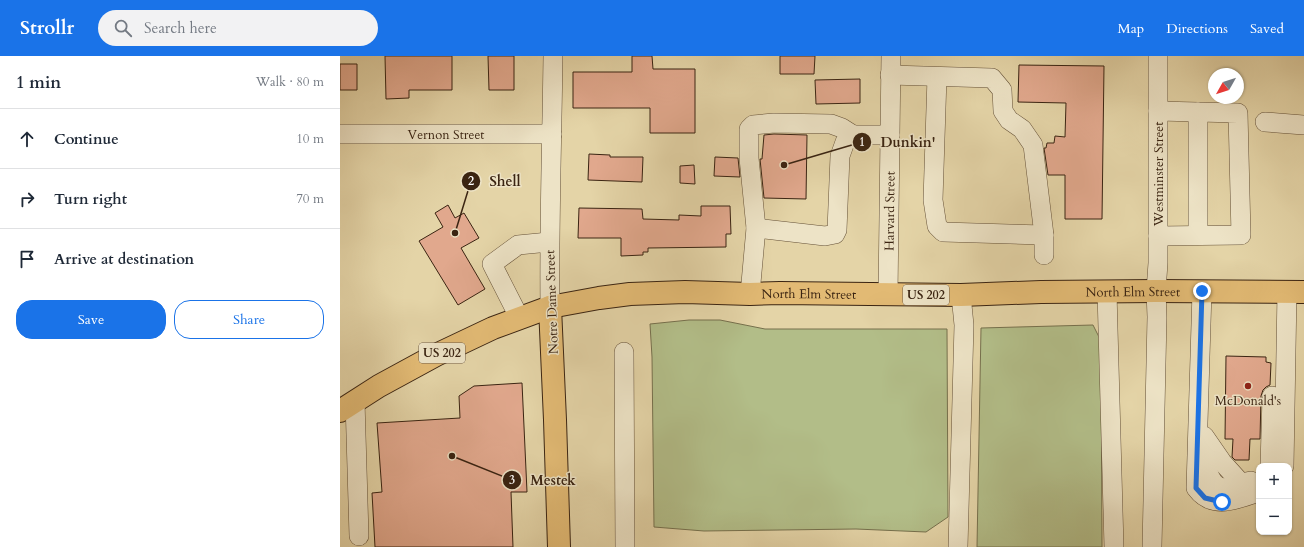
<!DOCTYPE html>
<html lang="en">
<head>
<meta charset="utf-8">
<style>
	body { margin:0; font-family:Cardo,serif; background:#f2f2f3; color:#1f2937 }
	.controls { position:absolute; right:12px; bottom:12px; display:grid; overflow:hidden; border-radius:8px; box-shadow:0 1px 3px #0004 }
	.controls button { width:36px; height:36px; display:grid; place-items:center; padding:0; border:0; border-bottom:1px solid #e0e1e3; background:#fff; color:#1f2937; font:20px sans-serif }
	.compass { position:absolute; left:868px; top:12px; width:36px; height:36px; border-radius:50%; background:#fff; box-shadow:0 1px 3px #0004; rotate:231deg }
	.stop { position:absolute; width:12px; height:12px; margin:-9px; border:3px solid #1a73e8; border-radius:50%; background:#fff }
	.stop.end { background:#1a73e8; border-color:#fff; box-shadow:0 1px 4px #0008 }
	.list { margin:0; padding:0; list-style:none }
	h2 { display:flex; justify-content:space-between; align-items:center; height:52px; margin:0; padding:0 16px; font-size:17px }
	h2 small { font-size:13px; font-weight:400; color:#747a83 }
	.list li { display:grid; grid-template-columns:26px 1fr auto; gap:12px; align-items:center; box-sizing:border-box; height:60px; padding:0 16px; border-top:1px solid #e0e1e3 }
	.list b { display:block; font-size:15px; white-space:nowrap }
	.list em { font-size:13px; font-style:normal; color:#747a83 }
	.actions { display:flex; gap:8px; padding:12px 16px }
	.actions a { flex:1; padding:9px 0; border:1px solid #1a73e8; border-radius:16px; text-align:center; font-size:14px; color:#1a73e8 }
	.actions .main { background:#1a73e8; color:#fff }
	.icon { flex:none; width:22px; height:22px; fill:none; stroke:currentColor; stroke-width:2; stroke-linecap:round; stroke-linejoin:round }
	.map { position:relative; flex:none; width:964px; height:491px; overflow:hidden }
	header { display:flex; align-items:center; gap:24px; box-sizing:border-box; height:56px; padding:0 20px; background:#1a73e8; color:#fff }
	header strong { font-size:19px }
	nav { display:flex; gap:22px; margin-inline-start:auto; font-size:14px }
	.search { width:280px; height:36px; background:#f2f2f3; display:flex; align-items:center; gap:10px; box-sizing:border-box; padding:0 14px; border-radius:22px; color:#747a83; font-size:15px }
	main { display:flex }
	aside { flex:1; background:#fff }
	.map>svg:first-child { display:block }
	.green { fill:#b2bd88; stroke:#76704d }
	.building { fill:#e1a88d; stroke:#3a2412 }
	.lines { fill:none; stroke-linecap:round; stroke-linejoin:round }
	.minor-casing { stroke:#645037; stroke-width:20 }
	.major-casing { stroke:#3a2412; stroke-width:24 }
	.highway-casing { stroke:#3a2412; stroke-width:24 }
	.minor { stroke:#ede3c6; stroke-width:19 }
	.major { stroke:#e2ba74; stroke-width:22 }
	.highway { stroke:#e2ba74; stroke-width:22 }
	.route { stroke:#1a73e8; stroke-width:5 }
	.poi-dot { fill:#8f2418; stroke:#ede3c6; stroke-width:1.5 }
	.labels { text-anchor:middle; stroke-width:3; stroke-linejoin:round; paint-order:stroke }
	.shield { fill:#ede3c6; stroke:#705d48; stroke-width:1 }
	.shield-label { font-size:12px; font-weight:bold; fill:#3a2412 }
	.street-label { font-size:13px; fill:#3a2412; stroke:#ede3c6 }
	.poi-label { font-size:13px; fill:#3a2412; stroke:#ede3c6 }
	.leader { fill:none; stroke:#3a2412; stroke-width:1.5 }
	.callout-dot { fill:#3a2412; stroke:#ede3c6; stroke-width:1.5 }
	.mark-label { font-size:12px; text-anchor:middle; font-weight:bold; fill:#fff }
	.callout-label { font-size:14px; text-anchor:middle; font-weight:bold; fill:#3a2412; stroke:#ede3c6; stroke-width:3; stroke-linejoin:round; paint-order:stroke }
</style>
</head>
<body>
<header>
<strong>Strollr</strong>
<div class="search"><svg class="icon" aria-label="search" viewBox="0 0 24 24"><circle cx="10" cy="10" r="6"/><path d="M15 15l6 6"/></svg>Search here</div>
<nav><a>Map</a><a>Directions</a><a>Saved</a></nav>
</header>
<main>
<aside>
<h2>1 min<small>Walk · 80 m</small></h2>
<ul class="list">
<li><svg class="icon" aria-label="ahead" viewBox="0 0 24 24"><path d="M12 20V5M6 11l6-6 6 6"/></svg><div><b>Continue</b></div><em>10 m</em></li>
<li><svg class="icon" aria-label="right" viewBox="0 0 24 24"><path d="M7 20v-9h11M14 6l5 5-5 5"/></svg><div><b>Turn right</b></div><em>70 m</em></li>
<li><svg class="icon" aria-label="arrive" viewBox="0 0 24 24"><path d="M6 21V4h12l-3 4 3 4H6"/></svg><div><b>Arrive at destination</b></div></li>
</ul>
<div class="actions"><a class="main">Save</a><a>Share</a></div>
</aside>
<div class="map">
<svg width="964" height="491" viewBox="0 0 964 491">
	<rect width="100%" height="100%" fill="#e4d4a7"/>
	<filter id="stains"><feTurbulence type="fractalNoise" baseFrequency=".005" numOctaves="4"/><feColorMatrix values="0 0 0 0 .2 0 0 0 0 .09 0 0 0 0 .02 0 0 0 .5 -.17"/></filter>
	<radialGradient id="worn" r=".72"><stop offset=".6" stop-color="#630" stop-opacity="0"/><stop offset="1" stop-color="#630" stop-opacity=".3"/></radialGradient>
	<path class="green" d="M349 264H380L425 273H607L608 461 586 476 516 473 364 475 314 471 312 301 310 268Z
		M753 269 761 285 762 491H637L641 272Z"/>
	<path class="building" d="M45 0H112V34H69V42L46 43Z
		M148 0H174V34H149Z
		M292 0H312L313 13H355V77H310V52H233V16H292Z
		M440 0H475L474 18H440Z
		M0 8H17V34H0Z
		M679 9 764 10 762 163H725V119H708L704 92H706L707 87H714L715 80 725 81 726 47 678 46Z
		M520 23V47L476 48 475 24Z
		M434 78 467 79 466 143 424 142 420 103H422L424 79Z
		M249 98 270 99V101H303L302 126 248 124Z
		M375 101 398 102 400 121 374 120Z
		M354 109 355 128 340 127V110Z
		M108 149 115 162 124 157 139 182 121 192 145 233 118 249 79 185 103 171 95 157Z
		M361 150H390L391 178H386V191L308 192V196H303V199L281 200V182H238L239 152 302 153 303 163 339 164V159L361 160Z
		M886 300 926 301V306L931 307 930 329 926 331 923 334 921 340 920 383H910L909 404H895L892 401 893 383H885Z
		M182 327 187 436H171L173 491H35L32 437 42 436 37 367 120 362 119 340 134 330Z"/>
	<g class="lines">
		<g class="minor-casing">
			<g id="minor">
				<path d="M550 19 652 22 662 34 663 55 669 64 682 73 693 89 704 179V199"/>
				<path d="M597 21 593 144 597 170 603 176 704 179"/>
				<path d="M858 56V179"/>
				<path d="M925 66 964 69"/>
				<path id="s1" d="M0 78H212"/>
				<path d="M416 172 485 180 495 178 497 174 500 100 505 86 513 79H550"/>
				<path d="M818 180 901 179 898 57 818 55"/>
				<path d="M862 235 856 432C873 455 897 443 919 436"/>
				<path d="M767 236 774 491"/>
				<path d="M410 238 416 172 409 102V73L413 69 434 67 491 68 502 72 513 79"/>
				<path id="s2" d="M548 239 551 0"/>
				<path d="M210 251C209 167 212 84 213 0"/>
				<path d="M179 261 152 208 178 189 209 186"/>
				<path d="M284 296 285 491"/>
				<path d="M15 345 19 480"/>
				<path d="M864 380 882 406 901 427 911 425"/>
				<path d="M865 395C865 406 868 430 883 432 889 432 895 429 901 427"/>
				<path d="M930 410 932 340"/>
				<path d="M944 410 947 236"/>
				<path d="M618 491 624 269 621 239"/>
				<path d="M812 491 817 261 816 235 818 207V0"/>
			</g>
		</g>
		<g class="major-casing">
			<path id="major" d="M210 251 215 364 219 491"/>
		</g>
		<g class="highway-casing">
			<g id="highway">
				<path id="s3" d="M0 355 39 330 96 299 153 272 210 251 259 242 290 238 345 236 410 238 440 237 621 239 701 236 816 235 964 236"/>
			</g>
		</g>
		<use href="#minor" class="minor"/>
		<use href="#major" class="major"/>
		<use href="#highway" class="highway"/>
	</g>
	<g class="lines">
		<path class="route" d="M862 235 856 432 865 442 882 446"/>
	</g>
	<circle class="poi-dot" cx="908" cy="330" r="4"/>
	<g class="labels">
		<g class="shield">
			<rect x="563" y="229" width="46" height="20" rx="3"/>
			<rect x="79" y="287" width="46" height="20" rx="3"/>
		</g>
		<g class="shield-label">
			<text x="586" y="243">US 202</text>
			<text x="102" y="301">US 202</text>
		</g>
		<g class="street-label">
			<text dy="5" stroke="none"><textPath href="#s1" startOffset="106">Vernon Street</textPath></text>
			<text transform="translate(818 118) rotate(-90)" y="5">Westminster Street</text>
			<text dy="5" stroke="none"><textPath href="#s2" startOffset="84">Harvard Street</textPath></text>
			<text dy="5" stroke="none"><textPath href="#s3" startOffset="819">North Elm Street</textPath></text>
			<text dy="5" stroke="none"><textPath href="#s3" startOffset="495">North Elm Street</textPath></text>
			<text transform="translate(211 246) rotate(-92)" y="5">Notre Dame Street</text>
		</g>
		<g class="poi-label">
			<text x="908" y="349">McDonald's</text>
		</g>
	</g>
	<path class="leader" d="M444 109L522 86M115 177L131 125M112 400L172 424"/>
	<g class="callout-dot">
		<circle cx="444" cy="109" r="4"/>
		<circle cx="115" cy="177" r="4"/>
		<circle cx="112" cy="400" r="4"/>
		<circle cx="522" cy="86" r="10"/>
		<circle cx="131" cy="125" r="10"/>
		<circle cx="172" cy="424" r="10"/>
	</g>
	<g class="mark-label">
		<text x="522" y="90">1</text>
		<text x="131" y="129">2</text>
		<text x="172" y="428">3</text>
	</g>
	<g class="callout-label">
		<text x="568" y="91">Dunkin'</text>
		<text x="165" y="130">Shell</text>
		<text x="213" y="429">Mestek</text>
	</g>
	<rect width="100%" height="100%" filter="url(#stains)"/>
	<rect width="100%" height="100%" fill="url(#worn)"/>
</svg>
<div class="controls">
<button>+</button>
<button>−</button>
</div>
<svg class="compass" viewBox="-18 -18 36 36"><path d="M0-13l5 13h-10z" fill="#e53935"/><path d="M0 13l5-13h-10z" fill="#747a83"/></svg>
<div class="stop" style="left:882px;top:446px"></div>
<div class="stop end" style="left:862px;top:235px"></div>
</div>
</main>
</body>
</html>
